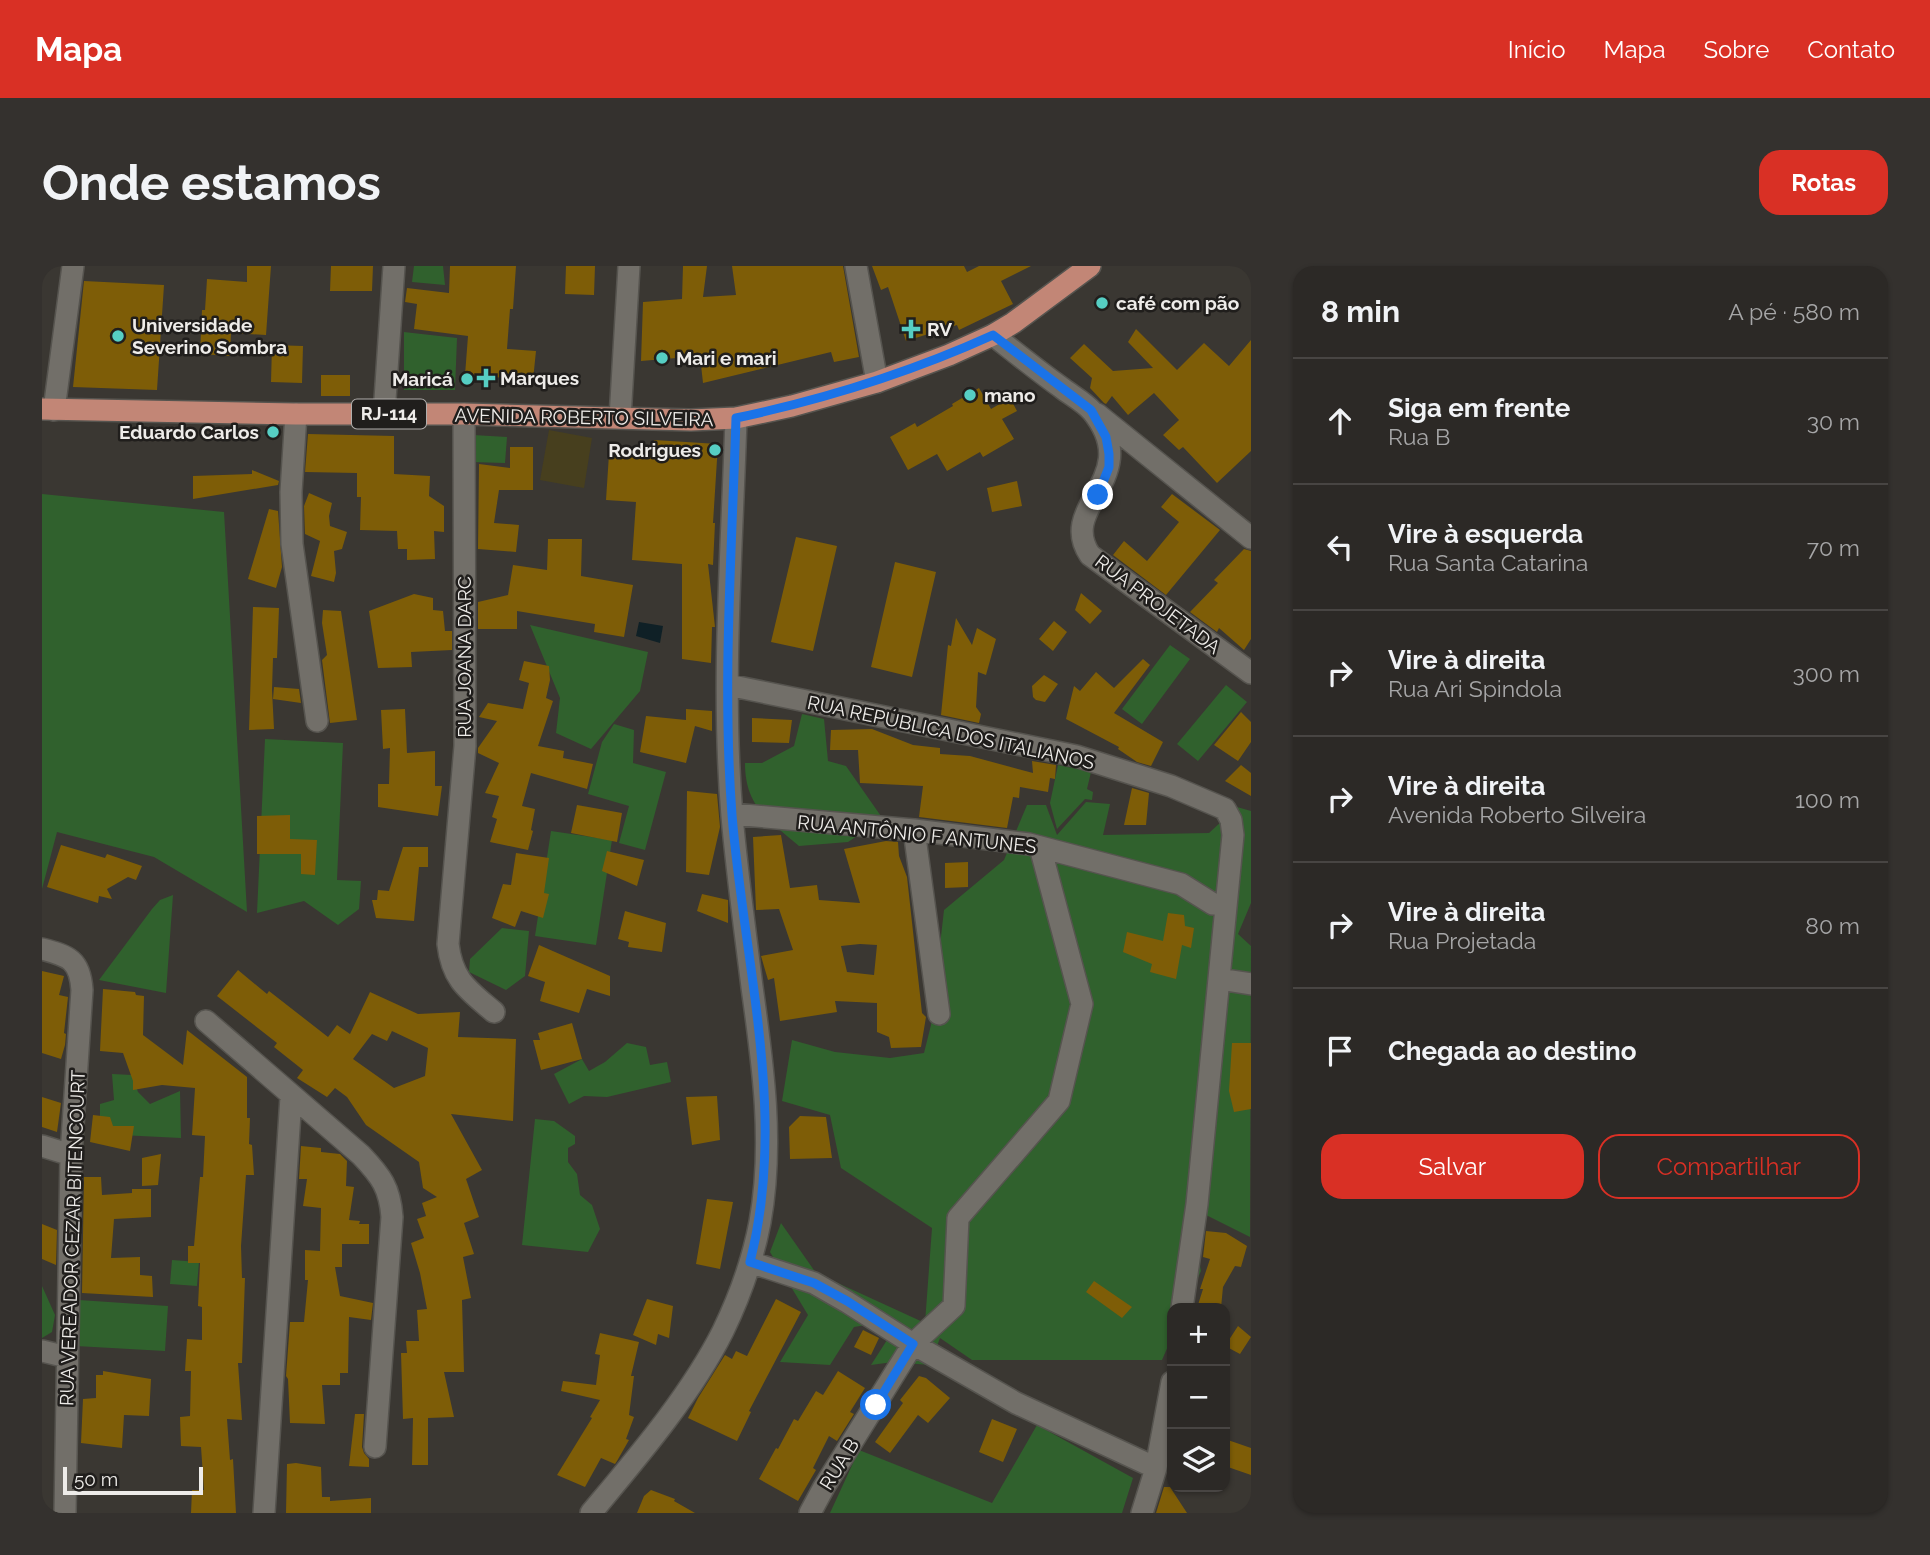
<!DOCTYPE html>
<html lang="pt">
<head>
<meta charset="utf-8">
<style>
	body { margin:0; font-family:Raleway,sans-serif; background:#34312e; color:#f1f3f6 }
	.controls { position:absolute; right:21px; bottom:21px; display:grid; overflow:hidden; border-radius:14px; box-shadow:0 2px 5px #0004 }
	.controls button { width:63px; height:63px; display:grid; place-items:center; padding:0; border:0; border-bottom:2px solid #484543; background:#2c2926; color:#f1f3f6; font:35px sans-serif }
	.scale { position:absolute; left:21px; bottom:18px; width:140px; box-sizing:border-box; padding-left:7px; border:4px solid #eeece9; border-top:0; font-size:19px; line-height:24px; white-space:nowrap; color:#eeece9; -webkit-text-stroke:5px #201e1c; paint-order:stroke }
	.stop { position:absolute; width:21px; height:21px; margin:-16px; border:5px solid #1a73e8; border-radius:50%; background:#fff }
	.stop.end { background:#1a73e8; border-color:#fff; box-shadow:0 2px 7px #0008 }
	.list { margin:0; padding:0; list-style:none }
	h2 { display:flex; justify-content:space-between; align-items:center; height:91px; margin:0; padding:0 28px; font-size:30px }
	h2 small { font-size:23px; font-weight:400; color:#a6a6a7 }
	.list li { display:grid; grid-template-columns:46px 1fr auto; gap:21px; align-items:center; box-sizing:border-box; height:126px; padding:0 28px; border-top:2px solid #484543 }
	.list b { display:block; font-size:26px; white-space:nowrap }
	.list p { margin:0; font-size:23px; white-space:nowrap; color:#a6a6a7 }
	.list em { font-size:23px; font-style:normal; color:#a6a6a7 }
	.actions { display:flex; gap:14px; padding:21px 28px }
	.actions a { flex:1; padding:16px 0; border:2px solid #d93025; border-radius:21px; text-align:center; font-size:24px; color:#d93025 }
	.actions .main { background:#d93025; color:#fff }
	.icon { flex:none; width:38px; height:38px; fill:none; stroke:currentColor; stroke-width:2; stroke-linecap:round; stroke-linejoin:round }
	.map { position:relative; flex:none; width:1209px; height:1247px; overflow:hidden; border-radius:21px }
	header { display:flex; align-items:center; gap:42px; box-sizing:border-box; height:98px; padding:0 35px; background:#d93025; color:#fff }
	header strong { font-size:33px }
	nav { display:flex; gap:38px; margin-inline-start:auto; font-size:24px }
	.intro { display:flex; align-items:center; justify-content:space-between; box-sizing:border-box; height:168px; padding:0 42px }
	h1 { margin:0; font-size:49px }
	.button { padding:18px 32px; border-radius:21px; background:#d93025; color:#fff; font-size:24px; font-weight:700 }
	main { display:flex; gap:42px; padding:0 42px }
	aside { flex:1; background:#2c2926; border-radius:21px; box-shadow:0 2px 5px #0004 }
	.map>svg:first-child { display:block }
	.green { fill:#30612d }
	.sand { fill:#473f1e }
	.water { fill:#0f2026 }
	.building { fill:#7e5d07; fill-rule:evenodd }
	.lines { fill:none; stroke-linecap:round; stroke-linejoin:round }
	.street-casing { stroke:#56544f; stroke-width:24 }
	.primary-casing { stroke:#56544f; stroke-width:24 }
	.street { stroke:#726f69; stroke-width:21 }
	.primary { stroke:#c28676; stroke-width:21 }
	.route { stroke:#1a73e8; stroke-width:9 }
	.poi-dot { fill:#56cec3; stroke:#201e1c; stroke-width:2.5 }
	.labels { text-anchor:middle; stroke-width:5; stroke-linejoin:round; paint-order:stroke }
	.shield { fill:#201e1c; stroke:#b0aeac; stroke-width:2 }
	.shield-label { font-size:18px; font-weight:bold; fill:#eeece9 }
	.poi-label { font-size:19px; font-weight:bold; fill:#eeece9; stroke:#201e1c; text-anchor:start }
	.street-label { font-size:19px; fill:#eeece9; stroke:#201e1c }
</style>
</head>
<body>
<header>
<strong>Mapa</strong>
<nav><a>Início</a><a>Mapa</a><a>Sobre</a><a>Contato</a></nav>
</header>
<div class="intro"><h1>Onde estamos</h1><a class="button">Rotas</a></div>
<main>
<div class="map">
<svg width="1209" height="1247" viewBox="0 0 1209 1247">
	<rect width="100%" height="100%" fill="#3a3732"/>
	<path class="green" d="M372 0H401L403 19 370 16Z
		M362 66 415 72 413 124H362Z
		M431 169 465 171 463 197 429 196Z
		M0 228 182 246 205 646 112 591 15 566 0 623Z
		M488 359 606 386 598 425 549 483 514 467 518 432Z
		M1128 379 1148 393 1100 458 1080 443Z
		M1184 419 1205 436 1156 495 1135 478Z
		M760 448 782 453 786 495 804 500 841 553 806 576 757 580C727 554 703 541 703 497H720L752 480Z
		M572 458 592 464 591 497 624 506 603 584 577 577 587 540 546 528 560 476Z
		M223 473 301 477 295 614 319 615 317 643 296 659 262 635 215 647Z
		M1016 499 1049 506 1045 523 1051 526 1050 534 1043 533 1015 563 1008 537Z
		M1044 536 1068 538 1061 569 1167 567 1195 541 1209 545V637L1196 668 1209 680 1208 971 1162 948 1154 978 1159 1005 1143 1042H1130V1071L1120 1094H930L898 1072 888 1099 851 1096 829 1099 845 1074 824 1059 812 1061 788 1099 738 1096 766 1049 728 986 739 957 774 1007 883 1057 890 962 799 902 788 849 740 835 750 774 793 786 848 792 882 787 889 759 902 644 962 594 985 539H1004L1015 569Z
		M509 565 570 574 554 679 493 670Z
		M131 629 124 727 57 714 110 643 118 634Z
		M460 662 487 665 483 710 464 724 427 706 428 693Z
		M585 777 604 781 608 799 625 796 629 816 565 831 542 830 527 838 512 808 540 793 547 805 563 796Z
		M70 808 90 809 96 826 108 838 138 825 139 872 58 868V838L72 834Z
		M493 853 512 855 533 870V878L526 882V896L535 908 538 929 550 939 558 963 546 986 480 979Z
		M130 994 157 996 155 1020 128 1018Z
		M0 1020 13 1049 10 1066 0 1072Z
		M37 1034 126 1040 123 1085 34 1080Z
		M995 1159 1091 1212 1080 1247H788L817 1184 950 1237Z"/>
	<path class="sand" d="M507 164 550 172 542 222 498 214Z"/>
	<path class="water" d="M597 356 621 360 618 377 594 370Z"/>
	<path class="building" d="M205 0H229L224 69 189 67 188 90 158 88 160 44H163L165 13 205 16Z
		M289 0H331L330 25H288Z
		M408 0H474L471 43H468L465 83 494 85 491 114 423 109 426 70 372 63 375 38 363 36 365 22 407 27Z
		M524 0H553L552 29 523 28Z
		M641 0H665L661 31 694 29 690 0H801L817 91 792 96 789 86 661 117 658 90 599 95 601 36 640 33Z
		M830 0H922L925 6 937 0H989L959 15 971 38 917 64 915 59 864 75 846 21 839 24Z
		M42 15 122 19 115 124 31 121Z
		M1094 63 1135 104 1162 77 1187 100 1209 74V185L1175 217 1141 181 1137 184 1121 169 1137 154 1112 127 1086 149 1070 130 1064 138 1062 137 1048 122 1050 112 1028 92 1042 78 1071 105 1111 102 1086 76Z
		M230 79 261 80 260 117 229 116Z
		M279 109H308V130H279Z
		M937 122 949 143 968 132 975 145 960 153 972 173 941 191 938 186 905 205 895 188 866 204 848 171 873 157 875 161 911 140 910 138Z
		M266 168 352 170V208L388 210 387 230 402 240V266L392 265 393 293 365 294V283H356L355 265 318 264 319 231H315V207L263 206Z
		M612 174 676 178 671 257H673L671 299 666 298 673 361H670L669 397 640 393V298L590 294 594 236 564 234 567 188 611 191Z
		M468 181H491V224H457L452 257 477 259 474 286 436 283 437 198 468 202Z
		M210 204 237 215 236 219 151 233V210L210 208Z
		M975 215 980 240 950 246 945 222Z
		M267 227 290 237 287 250 288 260 305 266 300 283 292 285 294 307 292 316 269 310 278 275 263 268 262 240Z
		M1130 228 1178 264 1124 329 1071 289 1082 275 1105 295 1137 256 1119 241Z
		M227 243 236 245 240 301 234 322 206 313Z
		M754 271 795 280 771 385 729 376Z
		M506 273H540L539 310 591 319 582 371 552 366 553 358 475 345V363H436V336L466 329 471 299 505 304Z
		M1202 283 1209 285V373L1202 384 1177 362 1175 366 1148 346 1176 317 1172 314Z
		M853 296 894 306 870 411 829 401Z
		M1039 327 1060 345 1048 358 1033 344Z
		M372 328 391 332V344L401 345 403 365H410V384L369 386 370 401 336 402 327 345Z
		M211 341 237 342 235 392H231L230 424 232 463 207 464Z
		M281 344 299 345 315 454 288 457 280 394 285 389 280 357Z
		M914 352 930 379 935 362 954 373 944 409 936 406 934 441 939 448 937 457 899 449 906 379 909 380Z
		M1012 355 1025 366 1011 385 997 373Z
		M1101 393 1108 399 1072 447 1121 476 1109 500 1095 496 1076 483 1077 481 1024 453 1032 420 1038 425 1054 406 1072 422Z
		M482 395 507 400 508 414 504 432 511 435 496 480 522 485 521 492 551 498 545 523 489 507 480 540 493 543 489 564 491 565 486 584 448 576 455 553 450 551 457 530 443 527 457 497 436 487V482L455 455 437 451 446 437 481 443 487 417 477 414Z
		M1002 409 1016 418 1003 436 994 434 991 431 990 420Z
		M232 421 257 423 259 437 231 433Z
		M363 443 365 487 393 485V520H400L396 550 336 541V518H347L348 482 341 483 339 444Z
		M644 443 670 445V465L653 460 644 497 598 486 604 450 644 454Z
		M1199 446 1209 456V476L1196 495 1172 479Z
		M710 452 750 454 747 477 710 476Z
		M830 463 871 479 898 482V488L928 490 991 507 990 495 1014 499 1013 513 1008 512 1006 526 978 521 977 532 971 531 965 562 877 551 881 520 818 517 816 484H788L789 464Z
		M1199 499 1209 507V530L1183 515Z
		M1090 522 1107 527 1104 559H1082Z
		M645 525 675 528 678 561 667 609 644 606Z
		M535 539 580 547 575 576 529 567Z
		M248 549V573L275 574 273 609 259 608V588H215V550Z
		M739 569 748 622 775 619 777 634 818 637 802 583 844 575 856 576 857 590 865 611 880 747 884 751 879 781 849 782 847 771 835 766V737L793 735 795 746 738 755 732 712 726 714 719 690 751 684 737 643 714 644 711 571ZM818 678 835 679 832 709 805 706 799 680Z
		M19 579 63 592 65 588 100 600 94 614 86 611 65 623 70 633 57 630 56 637 5 621Z
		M361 581H386V601H377L372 655 334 652 330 634H335L336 624 347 625Z
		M565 585 602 594 595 620 560 605Z
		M474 587 507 592 502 627 507 628 501 652 479 645 473 661 450 652 461 618 469 619Z
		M926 596V621L903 622V597Z
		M660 628 686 634V657L655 645Z
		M583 645 624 657 620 686 586 681 587 676 576 673Z
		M1126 647 1142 649 1143 660 1152 662 1149 682 1140 679 1134 713 1108 706 1110 698 1081 686 1085 666 1121 675Z
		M497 679 568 710V730L545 723 537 747 498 735 503 716 486 710Z
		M196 704 225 728 227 725 286 771 295 759 308 768 328 726 376 748 418 746 416 771 474 773 471 855 409 848 440 904 424 913 437 951 422 957 432 988 421 991 429 1032 420 1034 422 1106H402L412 1151 386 1152V1199H370L371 1152 361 1153 359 1087H365L364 1075H377L375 1044 385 1043 378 1007 369 977 382 972 375 953 384 950 380 937 395 931 381 922 377 896 324 859 305 831 293 822 285 831 255 812 261 804 232 781 235 777 175 730ZM350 765 386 782 383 810 352 822 311 793 330 768 345 775Z
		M0 705 22 710 17 729 26 731 22 767 24 768 23 779 19 793 0 787Z
		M61 723 93 726 94 729 102 730 101 769 141 799 145 764 205 811V852H208L207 878 210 879 212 909H204L199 980 200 1012H203L200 1097H196L200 1154 185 1153 188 1194 191 1193 194 1247H149L150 1224H162L159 1181 139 1180 138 1151 148 1150 149 1105H143L145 1073 160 1074V1041L156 1040 158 997H146V980H152L158 911H161L163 870 150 869 153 822 120 819 91 824V815L81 787 58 785Z
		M530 757 540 793 499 804 491 774H498L496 767Z
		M1190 777H1209V843L1192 846 1187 825Z
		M675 830 678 874 650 879 644 831Z
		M0 831 19 837 15 866 0 861Z
		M51 849 68 851 71 860H92L88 885 48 876Z
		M758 850 784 851 790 892 748 893 747 861Z
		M259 880 279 882V886L298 888 305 895 304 920 312 921 307 954 318 955 317 958H327V978H300V1001H293L298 1030 331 1037 329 1054 307 1051 306 1107H298V1119H280L283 1158 248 1157 246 1113 244 1110 248 1056H262L266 1014H263V984L278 985 279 942 261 940 265 913H257Z
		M119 888 116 919 100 920V892Z
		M42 911H59L60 929 90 927V923H109V951L72 953 69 992 98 991V1009L110 1010 111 1031 40 1027Z
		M665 933 691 936 678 1003 654 998Z
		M0 958 15 964 14 999 0 993Z
		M1164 965 1184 967 1205 980 1199 1001 1193 1000 1181 1021 1179 1042H1155L1161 1023H1158L1168 993 1161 991Z
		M1052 1015 1090 1041 1080 1052 1044 1026Z
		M605 1033 631 1040 627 1072 616 1068 614 1079 591 1069Z
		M734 1033 759 1046 707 1145 709 1146 695 1175 646 1152 656 1132 683 1089 690 1093 694 1085 705 1090Z
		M1196 1060 1209 1071 1198 1088 1183 1080Z
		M821 1064 837 1072 829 1089 812 1081Z
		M558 1067 597 1076 589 1110H592L587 1149 592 1151 584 1173 587 1174 575 1195 573 1198 559 1192 543 1221 515 1209 550 1152 548 1151 558 1134 519 1125 521 1115 554 1119 558 1089 553 1088Z
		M61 1105 109 1113 107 1150 82 1149 80 1182 39 1177 41 1133 54 1132V1109H61Z
		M796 1105 823 1122 808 1146 812 1148 795 1175 787 1170 771 1202 774 1204 756 1235 717 1213 734 1182 736 1183 752 1153 756 1155 774 1125 781 1129Z
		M877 1110 884 1112 908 1132 886 1157 876 1149 848 1187 833 1176 861 1137 858 1134Z
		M313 1148H322L320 1181 322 1187 327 1193V1201L307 1200Z
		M950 1153 975 1163 961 1196 937 1186Z
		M1183 1173 1209 1182V1209L1183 1200Z
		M254 1197 279 1201 280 1231H288V1235L329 1232V1247H244L245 1198Z
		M1122 1221H1128L1145 1247H1114Z
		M609 1224 633 1233 632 1235 653 1247H595L602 1230Z"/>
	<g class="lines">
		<g class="street-casing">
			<path id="street" d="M814 0 835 116
				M951 69C974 87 996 105 1020 122 1029 129 1042 136 1050 145 1104 212 1014 239 1048 289L1209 407
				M12 144 31 0
				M254 148 249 226 250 278 275 455
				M342 148 352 0
				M422 148 423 480 406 678C410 714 426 724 452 746
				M1055 148 1209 272
				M578 152 587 0
				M686 419 1034 490 1129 520 1183 543 1189 554 1191 569 1155 938 1140 1042
				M690 548 872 564 987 578 1139 618 1171 638
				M872 564 897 748
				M0 683C27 690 38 694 40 724L29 889 23 1247
				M1177 713 1209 718
				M164 755 319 889C339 910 348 922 350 951L333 1181
				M0 880 29 889
				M708 996 772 1017 805 1036 871 1078 974 1137 1114 1202
				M0 1085 25 1091
				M222 1247 249 831
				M549 1247C594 1193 649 1129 681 1065 697 1032 711 993 718 956 732 878 721 799 710 721 703 664 695 607 690 550 679 418 690 284 694 152
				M768 1247 782 1221 871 1078 912 1040 916 952 1017 835 1040 738 998 581
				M1100 1247 1114 1202 1130 1116"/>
		</g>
		<g class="primary-casing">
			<path id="primary" d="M0 143 254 148H422L649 154 694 152 750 140 835 116 907 89 951 69 971 57 1048 0"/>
		</g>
		<use href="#street" class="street"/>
		<use href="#primary" class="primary"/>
	</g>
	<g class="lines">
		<path class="route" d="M834 1139 871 1078 805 1035 772 1017 708 996C746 849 702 697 690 549 680 418 690 284 694 152 784 133 867 107 951 69L1049 144 1064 171 1067 188V201L1056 229"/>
	</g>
	<g class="poi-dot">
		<circle cx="1060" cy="37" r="7"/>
		<path d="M865.5 52.5h7v7h7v7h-7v7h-7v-7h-7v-7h7z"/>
		<circle cx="76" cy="70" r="7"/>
		<circle cx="620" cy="92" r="7"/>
		<path d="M440.5 101.5h7v7h7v7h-7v7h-7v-7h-7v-7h7z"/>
		<circle cx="425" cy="113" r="7"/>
		<circle cx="928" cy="129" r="7"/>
		<circle cx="231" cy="166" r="7"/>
		<circle cx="673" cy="184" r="7"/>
	</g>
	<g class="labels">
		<rect class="shield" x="310" y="133.5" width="74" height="29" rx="5"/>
		<g class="shield-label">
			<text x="347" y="154">RJ-114</text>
		</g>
		<g class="poi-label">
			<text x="1074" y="44">café com pão</text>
			<text x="90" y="66">Universidade<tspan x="90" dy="22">Severino Sombra</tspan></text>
			<text x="885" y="70">RV</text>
			<text x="634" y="99">Mari e mari</text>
			<text x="458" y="119">Marques</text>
			<text x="411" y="120" text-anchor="end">Maricá</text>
			<text x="942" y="136">mano</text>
			<text x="217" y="173" text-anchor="end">Eduardo Carlos</text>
			<text x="659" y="191" text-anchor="end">Rodrigues</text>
		</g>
		<g class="street-label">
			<text transform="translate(542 151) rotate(1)" y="7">AVENIDA ROBERTO SILVEIRA</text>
			<text transform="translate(1116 338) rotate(37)" y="7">RUA PROJETADA</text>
			<text transform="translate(422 391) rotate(-90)" y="7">RUA JOANA DARC</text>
			<text transform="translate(909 466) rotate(12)" y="7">RUA REPÚBLICA DOS ITALIANOS</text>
			<text transform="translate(875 568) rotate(6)" y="7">RUA ANTÔNIO F ANTUNES</text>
			<text transform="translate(30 972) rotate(-88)" y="7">RUA VEREADOR CEZAR BITENCOURT</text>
			<text transform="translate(797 1198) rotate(-58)" y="7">RUA B</text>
		</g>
	</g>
</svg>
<div class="controls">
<button>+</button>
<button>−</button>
<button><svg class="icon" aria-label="layers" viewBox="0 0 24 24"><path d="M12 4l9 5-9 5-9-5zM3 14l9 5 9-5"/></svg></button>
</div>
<div class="scale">50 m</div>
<div class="stop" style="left:834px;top:1139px"></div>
<div class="stop end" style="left:1056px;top:229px"></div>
</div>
<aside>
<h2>8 min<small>A pé · 580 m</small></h2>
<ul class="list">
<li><svg class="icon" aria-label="ahead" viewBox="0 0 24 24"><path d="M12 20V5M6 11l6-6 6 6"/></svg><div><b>Siga em frente</b><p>Rua B</p></div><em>30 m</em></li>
<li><svg class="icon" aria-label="left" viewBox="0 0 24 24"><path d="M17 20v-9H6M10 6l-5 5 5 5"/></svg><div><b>Vire à esquerda</b><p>Rua Santa Catarina</p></div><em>70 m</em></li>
<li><svg class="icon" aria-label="right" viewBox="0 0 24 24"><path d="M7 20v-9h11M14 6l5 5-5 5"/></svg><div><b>Vire à direita</b><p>Rua Ari Spindola</p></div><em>300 m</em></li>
<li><svg class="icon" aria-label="right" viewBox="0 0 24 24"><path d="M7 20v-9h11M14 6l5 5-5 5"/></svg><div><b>Vire à direita</b><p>Avenida Roberto Silveira</p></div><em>100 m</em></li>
<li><svg class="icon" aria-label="right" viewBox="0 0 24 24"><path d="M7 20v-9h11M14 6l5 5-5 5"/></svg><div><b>Vire à direita</b><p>Rua Projetada</p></div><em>80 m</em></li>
<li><svg class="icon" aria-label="arrive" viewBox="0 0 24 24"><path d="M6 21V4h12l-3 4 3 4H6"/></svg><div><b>Chegada ao destino</b></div></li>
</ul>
<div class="actions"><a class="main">Salvar</a><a>Compartilhar</a></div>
</aside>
</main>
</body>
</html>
